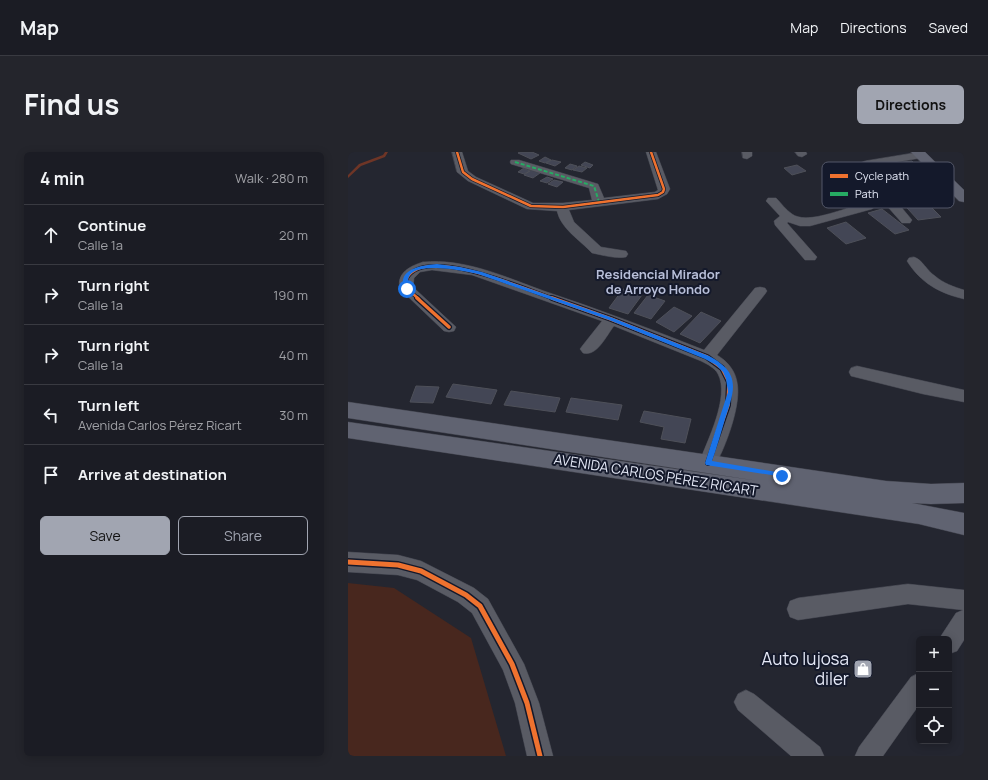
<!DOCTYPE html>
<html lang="en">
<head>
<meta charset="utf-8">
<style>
	body { margin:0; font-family:Manrope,sans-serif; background:#24252c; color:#f1f3f6 }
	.controls { position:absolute; right:12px; bottom:12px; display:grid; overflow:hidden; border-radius:6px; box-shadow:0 2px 10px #0003 }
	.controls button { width:36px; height:36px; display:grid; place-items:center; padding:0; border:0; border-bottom:1px solid #393a41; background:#1b1c24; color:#f1f3f6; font:20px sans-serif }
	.stop { position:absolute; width:12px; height:12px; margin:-9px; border:3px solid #1a73e8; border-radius:50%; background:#fff }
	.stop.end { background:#1a73e8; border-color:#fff; box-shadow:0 1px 4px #0008 }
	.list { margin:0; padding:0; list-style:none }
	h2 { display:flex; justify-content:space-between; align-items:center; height:52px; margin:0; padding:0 16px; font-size:17px }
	h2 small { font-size:13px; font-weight:400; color:#a0a1a6 }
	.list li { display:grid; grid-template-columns:26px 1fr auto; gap:12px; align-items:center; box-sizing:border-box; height:60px; padding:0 16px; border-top:1px solid #393a41 }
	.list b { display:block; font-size:15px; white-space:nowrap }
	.list p { margin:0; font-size:13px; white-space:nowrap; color:#a0a1a6 }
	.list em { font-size:13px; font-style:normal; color:#a0a1a6 }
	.actions { display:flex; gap:8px; padding:12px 16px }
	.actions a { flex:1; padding:9px 0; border:1px solid #a1a5b1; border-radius:6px; text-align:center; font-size:14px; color:#a1a5b1 }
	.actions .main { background:#a1a5b1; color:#111 }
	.icon { flex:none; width:22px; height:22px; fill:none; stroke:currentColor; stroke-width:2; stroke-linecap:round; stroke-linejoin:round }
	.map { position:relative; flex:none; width:616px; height:604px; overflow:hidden; border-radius:6px }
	header { display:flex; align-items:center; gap:24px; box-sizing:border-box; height:56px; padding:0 20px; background:#1b1c24; border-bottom:1px solid #393a41 }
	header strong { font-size:19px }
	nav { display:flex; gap:22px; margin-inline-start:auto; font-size:14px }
	.intro { display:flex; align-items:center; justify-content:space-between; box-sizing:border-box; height:96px; padding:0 24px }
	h1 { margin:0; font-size:28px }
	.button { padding:10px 18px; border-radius:6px; background:#a1a5b1; color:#111; font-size:14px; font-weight:700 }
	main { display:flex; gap:24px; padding:0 24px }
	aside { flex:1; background:#1b1c24; border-radius:6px; box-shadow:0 2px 10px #0003 }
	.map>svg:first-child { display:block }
	.green { fill:#48271e }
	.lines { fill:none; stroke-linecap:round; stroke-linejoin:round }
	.stream { fill:#6e3526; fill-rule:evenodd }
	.building { fill:#434655; stroke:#4e5059 }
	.minor-casing { stroke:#41434d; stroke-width:1 }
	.major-casing { stroke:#41434d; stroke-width:1 }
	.minor { fill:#595b64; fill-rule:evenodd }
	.major { fill:#606371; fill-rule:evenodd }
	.quiet { stroke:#26ab63; stroke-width:2; stroke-dasharray:4 2; stroke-linecap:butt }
	.cycleway-far2-casing { stroke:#14192b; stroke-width:4 }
	.cycleway-far1-casing { stroke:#14192b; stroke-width:6 }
	.cycleway-casing { stroke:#14192b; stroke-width:8 }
	.cycleway-far2 { stroke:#ef722f; stroke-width:2.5 }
	.cycleway-far1 { stroke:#ef722f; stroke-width:3.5 }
	.cycleway { stroke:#ef722f; stroke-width:5 }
	.route { fill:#1a73e8 }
	.labels { text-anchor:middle; stroke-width:4; stroke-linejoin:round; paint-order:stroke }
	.far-neighbourhood-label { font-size:13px; font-weight:bold; fill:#b8bfd9; stroke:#14192b }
	.street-label { font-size:14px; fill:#e5e9f7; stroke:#14192b }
	.near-poi-label { font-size:17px; fill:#e5e9f7; stroke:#14192b; text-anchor:end }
	.key { fill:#14192b; stroke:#535768; stroke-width:1 }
	.key-label { font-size:11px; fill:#e5e9f7 }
</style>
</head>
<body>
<header>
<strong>Map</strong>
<nav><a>Map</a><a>Directions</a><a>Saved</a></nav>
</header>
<div class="intro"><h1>Find us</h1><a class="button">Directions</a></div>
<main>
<aside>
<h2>4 min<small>Walk · 280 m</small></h2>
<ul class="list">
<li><svg class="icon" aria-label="ahead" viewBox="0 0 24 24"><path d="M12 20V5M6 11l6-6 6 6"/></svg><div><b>Continue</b><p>Calle 1a</p></div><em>20 m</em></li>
<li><svg class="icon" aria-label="right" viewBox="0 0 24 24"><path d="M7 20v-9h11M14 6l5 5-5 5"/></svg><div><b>Turn right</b><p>Calle 1a</p></div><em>190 m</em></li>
<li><svg class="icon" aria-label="right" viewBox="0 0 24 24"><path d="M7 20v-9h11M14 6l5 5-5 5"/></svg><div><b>Turn right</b><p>Calle 1a</p></div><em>40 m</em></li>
<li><svg class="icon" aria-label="left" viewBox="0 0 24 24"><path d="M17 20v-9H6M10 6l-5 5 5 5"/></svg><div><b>Turn left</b><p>Avenida Carlos Pérez Ricart</p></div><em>30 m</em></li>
<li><svg class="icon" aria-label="arrive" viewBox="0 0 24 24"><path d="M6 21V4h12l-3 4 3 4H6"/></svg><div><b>Arrive at destination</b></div></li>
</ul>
<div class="actions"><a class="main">Save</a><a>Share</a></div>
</aside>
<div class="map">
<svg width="616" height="604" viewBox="0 0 616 604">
	<rect width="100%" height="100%" fill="#242630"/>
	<path class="green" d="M0 431 46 436 123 486 158 604H0Z"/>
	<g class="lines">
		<path class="stream" d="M37 0H40L37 5 13 14 0 26V23L11 12 35 3Z"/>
	</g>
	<path class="building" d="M172 0H184L191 3 183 7 170 1Z
		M197 5 203 8 197 11 191 9Z
		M204 8 213 10 207 14 198 11Z
		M564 9 570 15 533 19 527 12Z
		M237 10 245 13 242 16 233 13Z
		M222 12 229 14 224 18 217 16Z
		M449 13 458 19 444 23 436 16Z
		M231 14 239 16 234 20 225 18Z
		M176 16 182 19 176 22 170 20Z
		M183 18 192 21 185 26 176 23Z
		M199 25 205 27 199 31 192 29Z
		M206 28 215 30 209 35 200 32Z
		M560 45 564 49 576 48 593 65 570 68 550 46Z
		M534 57 561 78 547 82 520 61Z
		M498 70 518 86 498 92 479 76Z
		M275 137 294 143 280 162 261 156Z
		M300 143 317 149 303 167 286 161Z
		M326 155 344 164 326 180 308 170Z
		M353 160 373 169 352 191 332 182Z
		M105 232 149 238 143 252 98 245Z
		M68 234 91 235 85 251 62 250Z
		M163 239 212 246 207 260 156 253Z
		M223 246 274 253 270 268 218 260Z
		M296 259 343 267 337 291 313 287 316 275 292 270Z"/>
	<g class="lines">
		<g class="minor-casing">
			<path id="minor" d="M104 0H114L120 19 128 25 185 51H215L244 48 241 36 163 12 162 10 163 8H171L250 32 256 46 307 40 310 38 298 0H308L322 37 319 42 310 47 221 58 226 70 253 95 278 99 280 102 278 105C268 107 254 103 244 101 232 88 213 77 209 59L179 57 120 29 109 20Z
				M394 0H404V4L399 7 395 6Z
				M447 0H458L459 2 454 5 450 4Z
				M572 0 577 1 578 3 573 6 519 15C535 24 559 14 572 30L600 27 604 28 606 30 604 32 575 37 570 39 555 42 548 46 549 50 564 68 562 71H554L539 54 536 48 524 57 462 74H452L440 70 439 71 469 105 467 108H457L427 73 426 69 432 64 418 49 420 46H428C433 51 438 58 444 62 458 72 488 59 504 55 497 53 489 52 489 43 499 30 529 17 541 33L539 35 561 32 551 27 526 25 510 20 507 14 509 12 517 9ZM518 33 538 36 518 50 501 46V44Z
				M566 105C574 107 579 119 587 124 595 131 606 135 616 138V147C591 141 573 131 559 109L561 106Z
				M75 110C117 106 157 125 196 139 250 157 303 177 356 198L407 136 412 135 417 136 419 139 417 142 369 203C379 209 387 218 389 230 394 253 377 296 366 316L360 318 354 316 351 311C359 289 382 245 370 222 367 216 359 212 353 209L266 174C258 184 249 205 235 201L232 197 235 193 254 169 124 123 84 118 72 120 66 126 65 135 108 175 106 179 101 180 96 179 52 137C48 121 62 114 75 110Z
				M509 214 616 238V250L575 242 503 224 501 220 503 216Z
				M0 400 50 403 73 409 126 436 140 447 176 512 191 551 205 604H179L167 551 155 518 124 461 110 450 69 428 50 423 0 420Z
				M560 432 616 438V488L609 499 601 502V487H591L608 461 615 458 560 452 450 468 442 465 439 457 442 449 450 446Z
				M571 521V553L535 604H507L511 595 563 525Z
				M398 538 406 542 472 595 476 604H443L390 558 386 550 390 542Z"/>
		</g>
		<g class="major-casing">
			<path id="major" d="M563 0H577L616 38V50L611 49Z
				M0 250 538 329 583 332 616 331V351L583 352 564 351 616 361V383L571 372 0 286V270L411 329 0 266Z"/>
		</g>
		<use href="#minor" class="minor"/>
		<use href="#major" class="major"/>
		<path class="quiet" d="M167 10 246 34 251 50"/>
		<g class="cycleway-far2-casing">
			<path id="cycleway-far2" d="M109 0 115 20 124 27 183 54 215 55 310 43 315 40 316 37 303 0
				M71 147 59 137V126C78 93 179 138 207 147"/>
		</g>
		<g class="cycleway-far1-casing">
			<path id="cycleway-far1" d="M69 146 101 175
				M204 146 263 167 359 205 374 216 381 230 380 253 360 311"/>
		</g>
		<g class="cycleway-casing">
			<path id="cycleway" d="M0 410 50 413 73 419 118 443 132 454 164 512 179 551 192 604"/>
		</g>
		<use href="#cycleway-far2" class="cycleway-far2"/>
		<use href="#cycleway-far1" class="cycleway-far1"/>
		<use href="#cycleway" class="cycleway"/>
	</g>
	<path class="route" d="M89 112 112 115 134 120 265 166 361 204C393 221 387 237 377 267 373 281 369 295 364 309L434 321 436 322V325L358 313 357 311 380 240 378 227 375 220 368 213 357 207 261 168 130 122C117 119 48 104 62 137L57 138C47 117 75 113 89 112Z"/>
	<defs>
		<g id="shop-square" transform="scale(1)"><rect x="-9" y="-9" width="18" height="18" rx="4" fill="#a1a5b1" stroke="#14192b"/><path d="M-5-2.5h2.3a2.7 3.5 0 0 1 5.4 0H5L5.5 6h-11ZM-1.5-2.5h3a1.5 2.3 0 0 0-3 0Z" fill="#fff"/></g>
	</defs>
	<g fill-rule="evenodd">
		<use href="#shop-square" x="515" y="517"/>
	</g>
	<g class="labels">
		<g class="far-neighbourhood-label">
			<text x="310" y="127">Residencial Mirador<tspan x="310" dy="15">de Arroyo Hondo</tspan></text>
		</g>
		<g class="street-label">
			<text transform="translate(308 323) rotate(9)" y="5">AVENIDA CARLOS PÉREZ RICART</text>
		</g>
		<g class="near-poi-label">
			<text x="501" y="513">Auto lujosa<tspan x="501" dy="20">diler</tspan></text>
		</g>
	</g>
	<rect x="474" y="10" width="132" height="46" rx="6" class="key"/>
	<rect x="482" y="22" width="18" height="4" fill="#ef722f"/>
	<rect x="482" y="40" width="18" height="4" fill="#26ab63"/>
	<g class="key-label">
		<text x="507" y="28">Cycle path</text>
		<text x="507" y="46">Path</text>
	</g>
</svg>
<div class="controls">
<button>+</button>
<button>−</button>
<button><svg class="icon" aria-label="locate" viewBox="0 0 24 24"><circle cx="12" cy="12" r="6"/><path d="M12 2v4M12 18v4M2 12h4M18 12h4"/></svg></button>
</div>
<div class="stop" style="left:59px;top:137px"></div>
<div class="stop end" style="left:434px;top:324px"></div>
</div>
</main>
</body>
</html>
